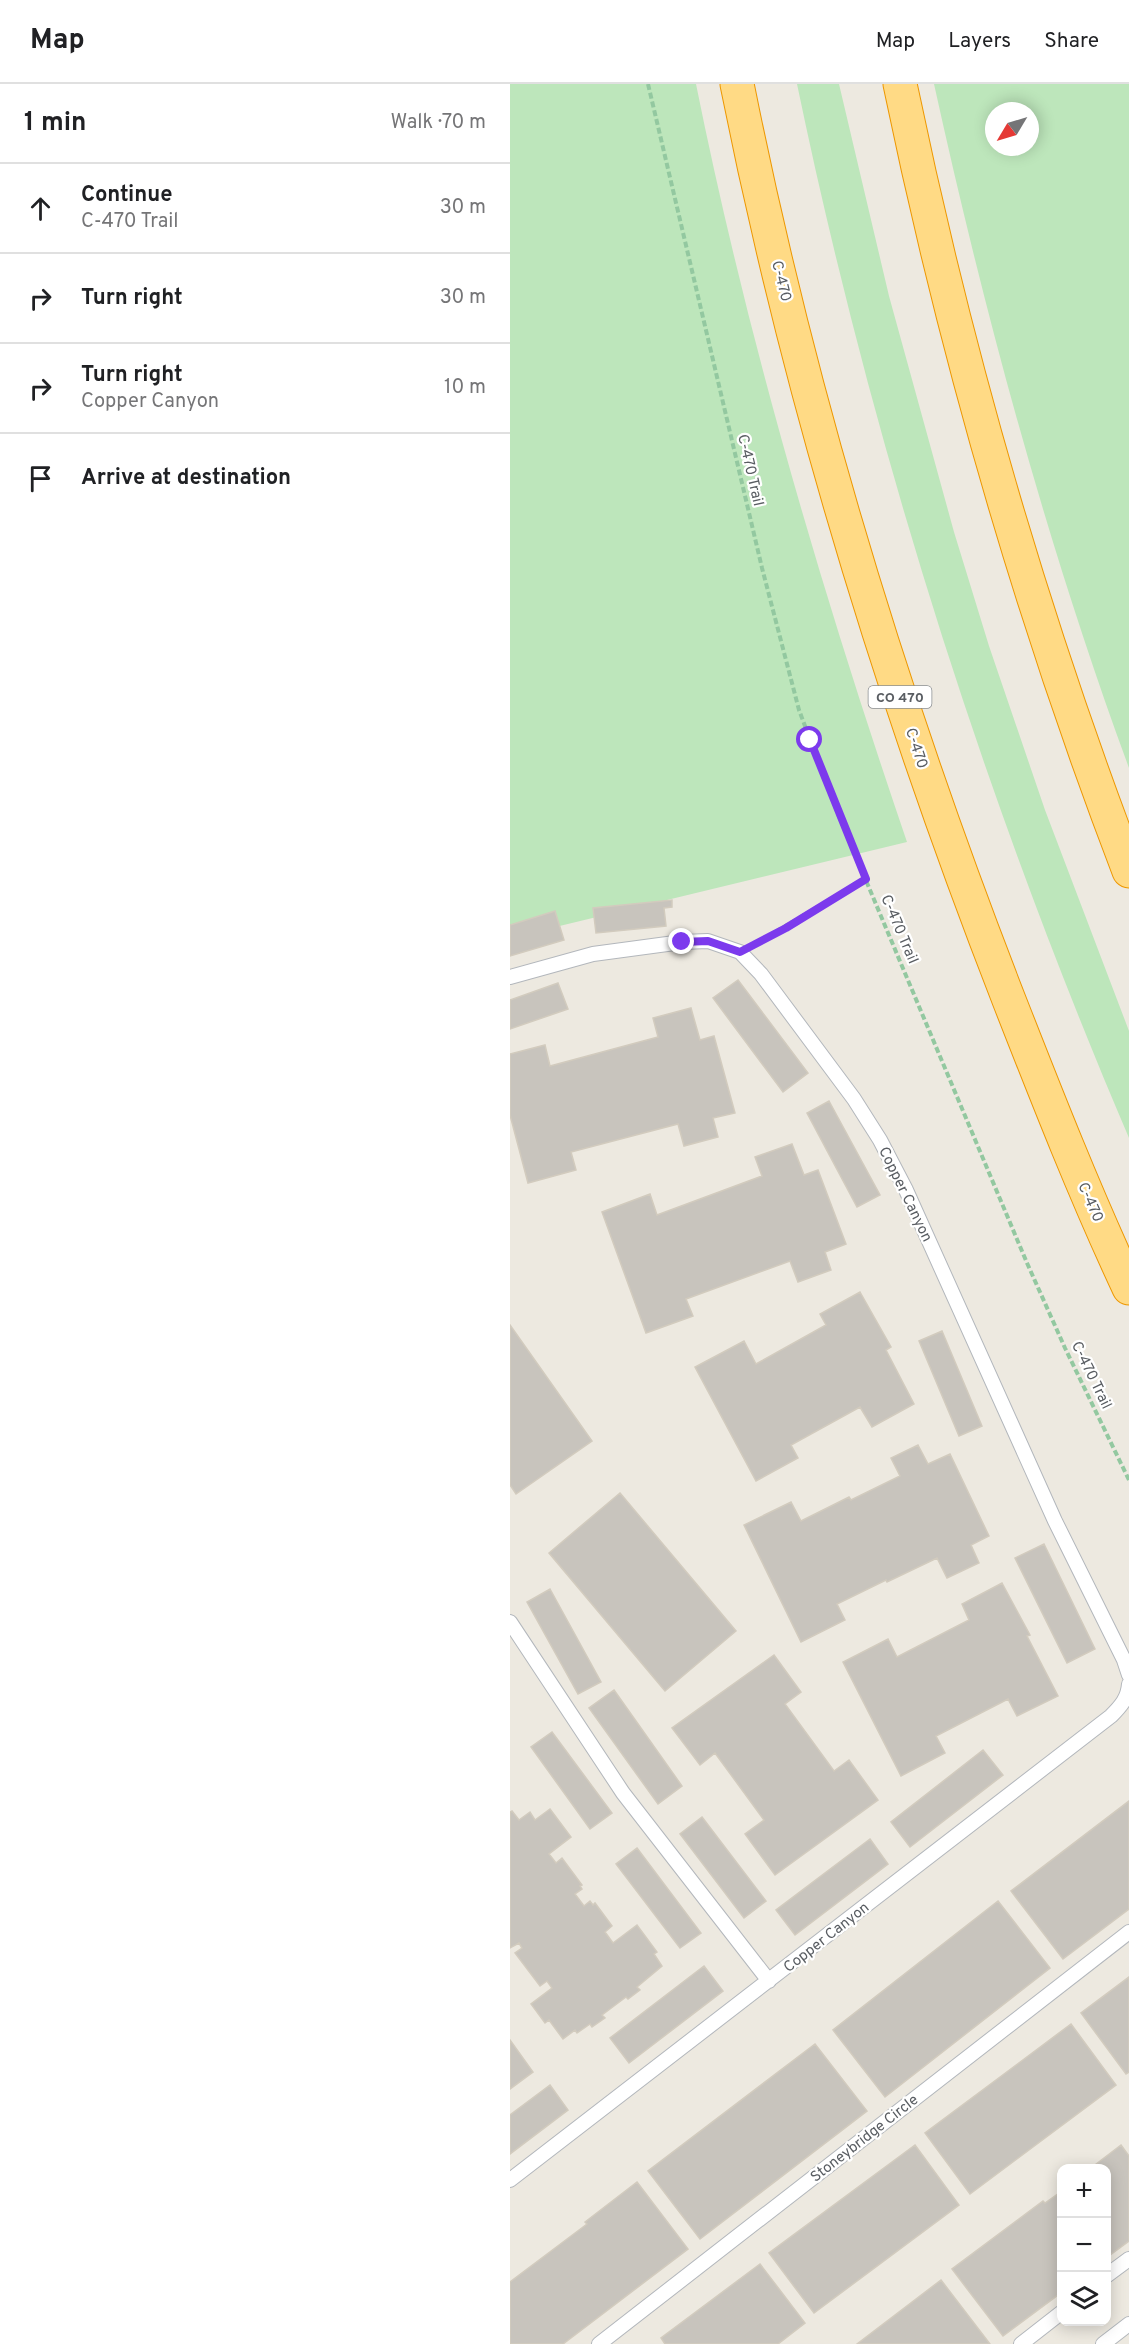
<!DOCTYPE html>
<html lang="en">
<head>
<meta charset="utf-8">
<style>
	body { margin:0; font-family:Overpass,sans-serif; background:#f6f6f6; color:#202124 }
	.controls { position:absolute; right:18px; bottom:18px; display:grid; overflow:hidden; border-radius:12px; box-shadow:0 3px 15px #0003 }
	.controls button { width:54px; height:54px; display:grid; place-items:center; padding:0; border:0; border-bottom:2px solid #e0e0e0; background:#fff; color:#202124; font:30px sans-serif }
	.compass { position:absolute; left:475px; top:18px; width:54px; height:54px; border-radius:50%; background:#fff; box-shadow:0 3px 15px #0003; rotate:232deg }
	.stop { position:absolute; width:18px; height:18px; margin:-14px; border:4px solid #7c3aed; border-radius:50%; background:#fff }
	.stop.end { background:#7c3aed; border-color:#fff; box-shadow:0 2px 6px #0008 }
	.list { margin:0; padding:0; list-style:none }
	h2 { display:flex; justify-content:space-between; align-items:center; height:78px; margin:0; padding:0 24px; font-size:26px }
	h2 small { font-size:20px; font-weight:400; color:#757577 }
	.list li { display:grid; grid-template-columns:39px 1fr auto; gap:18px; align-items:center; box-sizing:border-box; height:90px; padding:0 24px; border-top:2px solid #e0e0e0 }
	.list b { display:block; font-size:22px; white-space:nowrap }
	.list p { margin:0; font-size:20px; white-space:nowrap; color:#757577 }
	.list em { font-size:20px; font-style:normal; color:#757577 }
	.icon { flex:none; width:33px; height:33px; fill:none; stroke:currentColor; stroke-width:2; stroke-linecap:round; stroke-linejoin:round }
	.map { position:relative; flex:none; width:619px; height:2260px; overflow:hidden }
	header { display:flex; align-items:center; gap:36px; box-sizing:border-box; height:84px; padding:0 30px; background:#fff; border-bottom:2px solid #e0e0e0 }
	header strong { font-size:28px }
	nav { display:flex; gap:33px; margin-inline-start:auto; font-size:21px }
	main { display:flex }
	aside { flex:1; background:#fff }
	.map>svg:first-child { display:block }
	.green { fill:#bde6bb; fill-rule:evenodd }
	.building { fill:#c8c4bd; stroke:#d2cbbe; stroke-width:1.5 }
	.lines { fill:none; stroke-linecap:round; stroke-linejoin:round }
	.lane-casing { stroke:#b3b7bc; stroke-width:16 }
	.highway-casing { stroke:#ed9700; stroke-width:35 }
	.path { stroke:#93c8a0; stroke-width:4; stroke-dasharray:6 3; stroke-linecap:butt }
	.lane { stroke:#fff; stroke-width:14 }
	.highway { stroke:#ffda85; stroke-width:33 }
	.route { stroke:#7c3aed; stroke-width:8 }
	.labels { text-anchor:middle; stroke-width:4.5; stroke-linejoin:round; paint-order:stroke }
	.shield { fill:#fff; stroke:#8b8e91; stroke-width:1.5 }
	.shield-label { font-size:14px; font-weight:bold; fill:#595d62 }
	.street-label { font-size:15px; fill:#595d62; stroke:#fff }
</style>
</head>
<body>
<header>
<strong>Map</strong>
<nav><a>Map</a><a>Layers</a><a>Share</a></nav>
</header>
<main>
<aside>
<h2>1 min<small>Walk · 70 m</small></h2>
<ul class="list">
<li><svg class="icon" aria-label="ahead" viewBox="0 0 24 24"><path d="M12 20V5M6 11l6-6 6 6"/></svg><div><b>Continue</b><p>C-470 Trail</p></div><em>30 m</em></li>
<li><svg class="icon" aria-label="right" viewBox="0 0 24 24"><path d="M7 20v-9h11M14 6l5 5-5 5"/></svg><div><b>Turn right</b></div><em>30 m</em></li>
<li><svg class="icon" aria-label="right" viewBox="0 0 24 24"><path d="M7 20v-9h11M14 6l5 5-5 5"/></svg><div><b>Turn right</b><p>Copper Canyon</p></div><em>10 m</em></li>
<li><svg class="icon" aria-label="arrive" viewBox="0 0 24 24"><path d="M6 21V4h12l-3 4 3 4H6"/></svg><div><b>Arrive at destination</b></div></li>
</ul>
</aside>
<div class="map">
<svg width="619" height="2260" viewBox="0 0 619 2260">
	<rect width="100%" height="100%" fill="#ede9e0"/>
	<path class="green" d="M0 0H186C238 258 312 509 397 758L0 854Z
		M287 0H329L379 212 444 448 479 562 535 726 619 947V1054C474 715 362 361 287 0Z
		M424 0H619V684C537 461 475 232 424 0ZM484 27H520V63H484Z"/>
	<path class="building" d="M162 816V823L154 824 156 842 86 849 83 824Z
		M45 827 54 856 0 872V841Z
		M228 896 298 989 273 1008 203 914Z
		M48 899 58 925 0 945V916Z
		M181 924 190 956 204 952 225 1029 203 1034 208 1053 174 1062 168 1040 61 1068 66 1086 18 1099 0 1031V970L35 961 40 982 148 953 143 934Z
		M319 1017 370 1111 347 1123 297 1029Z
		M282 1060 294 1091 308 1086 336 1160 315 1168 321 1186 288 1198 280 1177 176 1215 183 1232 136 1249 92 1128 140 1110 147 1131 252 1092 245 1073Z
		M350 1208 381 1263 376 1266 404 1320 362 1343 350 1323 281 1361 288 1374 246 1397 185 1283 234 1257 246 1280 316 1241 310 1230Z
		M0 1241 82 1357 6 1410 0 1401Z
		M432 1247 472 1342 449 1352 409 1257Z
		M408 1361 418 1380 440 1370 479 1452 461 1461 469 1479 437 1494 427 1474 377 1498 376 1496 327 1520 335 1536 291 1558 234 1441 281 1418 291 1437 339 1413 341 1416 390 1392 381 1374Z
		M110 1409 226 1547 155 1607 39 1469Z
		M534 1460 585 1565 557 1579 505 1474Z
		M492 1499 520 1551 517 1552 548 1612 507 1632 498 1615 426 1652 435 1669 391 1692 333 1578 378 1555 387 1573 459 1536 452 1520Z
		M40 1505 91 1598 68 1610 17 1518Z
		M264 1571 291 1608 275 1620 324 1687 339 1676 368 1716 265 1791 235 1750 254 1736 205 1669 190 1681 162 1644Z
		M104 1606 172 1702 148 1720 79 1624Z
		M42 1648 102 1729 80 1745 21 1663Z
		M473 1666 493 1691 400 1763 381 1738Z
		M619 1717V1825L553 1875 501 1807Z
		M40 1725 61 1753 39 1770 46 1779 52 1774 72 1801 70 1802 72 1805 65 1810 74 1822 80 1817 83 1821 85 1819 102 1842 95 1848 103 1859 127 1841 147 1868 144 1870 152 1882 127 1903 130 1906 118 1915 116 1913 92 1931 95 1934 82 1943 80 1940 67 1949 65 1946 53 1955 39 1936 35 1939 21 1920 42 1904 37 1897 30 1902 5 1869 12 1864 9 1859 0 1864V1728L2 1727 9 1736 20 1728 25 1736Z
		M192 1733 256 1817 234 1834 170 1750Z
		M360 1755 378 1780 285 1851 266 1826Z
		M127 1764 191 1849 170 1864 106 1780Z
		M488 1817 540 1884 375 2013 323 1946Z
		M194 1882 213 1907 119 1979 100 1954Z
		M619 1893V1988L616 1990 571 1929Z
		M561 1940 606 2001 460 2110 415 2049Z
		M0 1956 23 1988 0 2005Z
		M305 1960 357 2027 190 2155 138 2087Z
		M40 2001 58 2026 0 2070V2031Z
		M405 2061 449 2121 304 2229 259 2169Z
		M611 2061 619 2072V2157L596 2174V2084H581Z
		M127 2098 178 2165 53 2260H0V2198L77 2140 75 2138Z
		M552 2107V2208L493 2252 442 2185 533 2117 535 2119Z
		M250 2180 295 2239 268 2260H155L151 2254Z
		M431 2196 480 2260H347Z"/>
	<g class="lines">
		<g class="lane-casing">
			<path id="lane" d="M0 893 83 870 172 858 198 857 230 868 251 890 344 1015 370 1056 396 1106 545 1437 614 1576 619 1591
				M0 1538 113 1709 259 1897
				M0 2096 601 1632C611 1622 618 1614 619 1600
				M596 2192 619 2175
				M89 2260 619 1848
				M511 2260 552 2228
				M593 2260 619 2240"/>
		</g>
		<g class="highway-casing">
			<path id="highway" d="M227 0C289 311 384 621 499 916 537 1013 575 1110 619 1204
				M390 0C445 266 522 534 619 787"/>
		</g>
		<path class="path" d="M138 0 252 484 289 626 328 730 517 1179 555 1264 619 1396
			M250 857 355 795"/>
		<use href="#lane" class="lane"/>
		<use href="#highway" class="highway"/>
	</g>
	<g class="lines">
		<path class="route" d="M172 858 198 857 230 868 276 844 356 795 300 656"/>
	</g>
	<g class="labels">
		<rect class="shield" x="358.5" y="602" width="63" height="22" rx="4.5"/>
		<g class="shield-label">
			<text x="390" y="618">CO 470</text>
		</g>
		<g class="street-label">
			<text transform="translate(272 197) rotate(76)" y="5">C-470</text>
			<text transform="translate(241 386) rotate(77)" y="5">C-470 Trail</text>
			<text transform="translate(407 664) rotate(72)" y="5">C-470</text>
			<text transform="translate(390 845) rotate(67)" y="5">C-470 Trail</text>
			<text transform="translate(396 1110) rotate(64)" y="5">Copper Canyon</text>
			<text transform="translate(581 1118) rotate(66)" y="5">C-470</text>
			<text transform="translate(582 1291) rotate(64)" y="5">C-470 Trail</text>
			<text transform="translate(316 1853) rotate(-38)" y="5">Copper Canyon</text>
			<text transform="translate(354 2054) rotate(-38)" y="5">Stoneybridge Circle</text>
		</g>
	</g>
</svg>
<div class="controls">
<button>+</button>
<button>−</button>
<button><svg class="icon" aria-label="layers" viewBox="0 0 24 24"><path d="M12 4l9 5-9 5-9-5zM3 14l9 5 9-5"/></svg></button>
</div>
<svg class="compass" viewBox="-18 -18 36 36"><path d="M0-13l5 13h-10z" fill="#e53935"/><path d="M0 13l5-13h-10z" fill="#757577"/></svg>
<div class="stop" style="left:300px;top:656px"></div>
<div class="stop end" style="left:172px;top:858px"></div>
</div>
</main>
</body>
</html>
